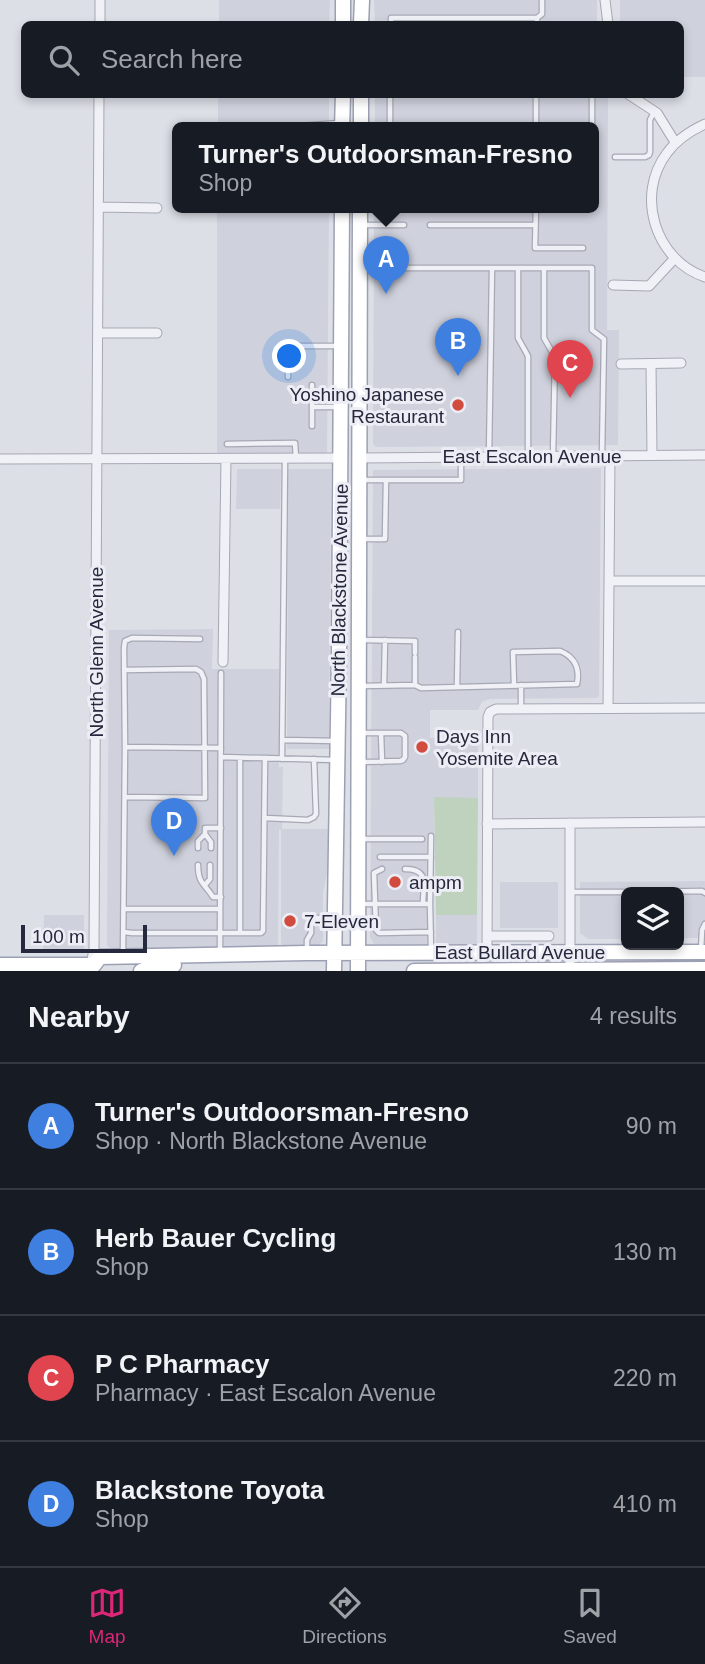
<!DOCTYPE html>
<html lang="en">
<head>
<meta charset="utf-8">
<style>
	body { margin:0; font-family:Helvetica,sans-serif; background:#20242c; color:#f1f3f6 }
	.controls { position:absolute; right:21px; bottom:21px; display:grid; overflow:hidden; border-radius:10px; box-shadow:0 4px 10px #0003 }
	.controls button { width:63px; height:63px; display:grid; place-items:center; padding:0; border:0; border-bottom:2px solid #363941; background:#171b24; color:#f1f3f6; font:35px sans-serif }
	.scale { position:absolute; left:21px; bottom:18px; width:126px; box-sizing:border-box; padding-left:7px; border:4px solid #26293e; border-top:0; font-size:19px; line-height:24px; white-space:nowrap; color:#26293e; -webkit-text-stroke:5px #edeef5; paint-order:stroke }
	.you { position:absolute; left:290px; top:357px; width:24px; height:24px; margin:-18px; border:5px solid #fff; border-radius:50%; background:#1a73e8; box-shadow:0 0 0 10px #1a73e833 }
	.badge { display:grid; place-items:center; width:46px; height:46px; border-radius:50%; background:#db2777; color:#fff; font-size:23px; font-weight:700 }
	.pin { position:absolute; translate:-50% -58px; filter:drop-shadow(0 2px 4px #0008) }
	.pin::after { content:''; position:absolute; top:37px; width:24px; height:21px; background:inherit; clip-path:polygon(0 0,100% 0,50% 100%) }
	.popup { position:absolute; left:172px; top:122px; width:427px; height:91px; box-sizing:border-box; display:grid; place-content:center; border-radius:10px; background:#171b24; filter:drop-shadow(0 2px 5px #0005); font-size:23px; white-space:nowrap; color:#9ea1a6 }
	.popup b { font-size:26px; color:#f1f3f6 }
	.popup::after { content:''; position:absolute; left:50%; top:100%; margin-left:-14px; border:14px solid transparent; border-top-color:#171b24 }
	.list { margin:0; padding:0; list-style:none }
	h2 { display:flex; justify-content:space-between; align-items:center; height:91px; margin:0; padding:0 28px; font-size:30px }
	h2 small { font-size:23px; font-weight:400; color:#9ea1a6 }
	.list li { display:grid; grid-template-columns:46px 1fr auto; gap:21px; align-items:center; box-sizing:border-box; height:126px; padding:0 28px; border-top:2px solid #363941 }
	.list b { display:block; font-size:26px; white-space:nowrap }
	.list p { margin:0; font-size:23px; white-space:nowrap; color:#9ea1a6 }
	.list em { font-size:23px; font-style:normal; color:#9ea1a6 }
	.icon { flex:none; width:38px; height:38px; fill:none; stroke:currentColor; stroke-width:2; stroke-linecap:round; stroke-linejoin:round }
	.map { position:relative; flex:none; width:705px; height:971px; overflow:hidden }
	.search { position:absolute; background:#171b24; box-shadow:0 4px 10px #0003; left:21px; right:21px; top:21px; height:77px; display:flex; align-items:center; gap:18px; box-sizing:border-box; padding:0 24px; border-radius:10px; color:#9ea1a6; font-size:26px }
	.sheet { height:595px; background:#171b24 }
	nav { display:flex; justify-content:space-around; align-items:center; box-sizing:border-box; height:98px; border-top:2px solid #363941; background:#171b24; font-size:19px; color:#9ea1a6 }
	nav a { display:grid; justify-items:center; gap:4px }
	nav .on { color:#db2777 }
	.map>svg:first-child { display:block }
	.built { fill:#cfd1dd }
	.green { fill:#bed2be }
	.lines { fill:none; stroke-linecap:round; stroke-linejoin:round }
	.service-casing { stroke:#a6a8b4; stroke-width:7 }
	.minor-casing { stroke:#a6a8b4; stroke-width:11 }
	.primary-casing { stroke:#9ca0b3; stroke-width:17 }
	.service { stroke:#f0f1f6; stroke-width:4.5 }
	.minor { stroke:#f0f1f6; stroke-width:9 }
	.primary { stroke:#fff; stroke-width:14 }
	.poi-dot { fill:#d14c3e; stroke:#edeef5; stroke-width:2.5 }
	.labels { text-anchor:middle; stroke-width:6; stroke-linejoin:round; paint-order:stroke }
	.poi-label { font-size:19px; fill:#26293e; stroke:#edeef5; text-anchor:start }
	.street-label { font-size:19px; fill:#26293e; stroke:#edeef5 }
</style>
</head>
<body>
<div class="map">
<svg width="705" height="971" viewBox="0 0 705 971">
	<rect width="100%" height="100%" fill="#dddfe7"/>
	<path class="built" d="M219 0H330L329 24H219Z
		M374 0H597V24H375Z
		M620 0H705V77H681L680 24H620Z
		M218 95H329V128H218Z
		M375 95H606L608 97 607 330H619L618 445 376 447 373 444 374 208H594V128H375Z
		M217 208H329L327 454 217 455Z
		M601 468 599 696 597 698 490 699 482 702 478 710H430V738L478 739V798H434V834L429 835 428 944H374L370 937 373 470Z
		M237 469H281L280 509H236Z
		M288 469H331L329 749H287Z
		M213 629 212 669H279V767H283L282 829H328V869L323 893V941L318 946 281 945V830L279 829 278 946 111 949 107 945 109 630Z
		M705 881V938H679V892H626V939H588L580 933V882Z
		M500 882H558V928H500Z
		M44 915H84V950H43Z
		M436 915H477V944H436Z"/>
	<path class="green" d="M434 797 478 798 477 915H436Z"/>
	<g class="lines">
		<g class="service-casing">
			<path id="service" d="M391 24V18H537
				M537 24V18L542 14V0
				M229 126H298L340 123
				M390 128V94
				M536 128V94
				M592 128V94
				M615 157H645L649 155 650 152V120L654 112
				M536 208 535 248H583
				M361 225H404
				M430 225H535
				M492 268H518
				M545 268H592V330L604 339 602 455
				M363 270 382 268H492L489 456
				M288 377V346H337
				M312 407H337
				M312 426V385
				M227 444 295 443 296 458
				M528 455V356L518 338V268H544V338L555 357 553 456
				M363 480H386
				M363 539H385L386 480H461V459
				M200 639 132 638 125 641 124 648 125 747 221 748
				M362 640 415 641V653
				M124 670 196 669 201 672 204 679 205 798 125 797
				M415 685 421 688 577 684C580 669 575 657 560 651L513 652 514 685
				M362 686 415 685V657
				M384 686 385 640
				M457 686 458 632
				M521 708V685
				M381 733 382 762
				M282 740 337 741
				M221 757 336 760
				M240 758V932
				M282 759 285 459
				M360 762 400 761 403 760 405 757V736L401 733H361
				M265 818 308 820 314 817 316 814 314 759
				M359 839H422
				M198 848V841L205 834
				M211 848V842L205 834V828H221
				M380 857H431
				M198 865C198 883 204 883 213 897H221
				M382 869 374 873 376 930 379 933 431 932
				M405 869C430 869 423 885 423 904
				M205 885 210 879V865
				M570 892H639
				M639 892 702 891 705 893
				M359 904H430L431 950
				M430 904 431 836
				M124 909H220
				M124 932 132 933H261L263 931 265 758
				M701 950 702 930 705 924
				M307 951V940L311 933V918H331
				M123 953 125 747
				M220 953 221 673"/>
		</g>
		<g class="minor-casing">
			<path id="minor" d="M605 0 608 24
				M100 24V0
				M628 94 657 113 675 142
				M705 124C690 131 677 139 667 153 635 195 655 260 705 277
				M99 207 157 208
				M613 285 649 286 675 258
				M98 333H157
				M621 364 681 363
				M651 364 652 455
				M359 458 705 455
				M0 459 340 458
				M610 581H705
				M223 662 226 459
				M608 708 610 456
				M570 823V970
				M487 824 705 822
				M487 936H549
				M487 953 488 717 490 712 496 709 705 708
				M91 964 94 950 99 94"/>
		</g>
		<g class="primary-casing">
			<path id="primary" d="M343 24V0
				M361 24 362 0
				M342 128 343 94
				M361 128V94
				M0 965H94L100 957 307 953 705 952
				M141 971 157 965H174
				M334 971 339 656 342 208
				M358 971 360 208
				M414 971 705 969"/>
		</g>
		<use href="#service" class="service"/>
		<use href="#minor" class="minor"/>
		<use href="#primary" class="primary"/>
	</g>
	<g class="poi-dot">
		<circle cx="458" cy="405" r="7"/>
		<circle cx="422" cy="747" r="7"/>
		<circle cx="395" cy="882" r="7"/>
		<circle cx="290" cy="921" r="7"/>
	</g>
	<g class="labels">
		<g class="poi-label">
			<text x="444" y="401" text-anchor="end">Yoshino Japanese<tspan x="444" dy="22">Restaurant</tspan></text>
			<text x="436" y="743">Days Inn<tspan x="436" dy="22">Yosemite Area</tspan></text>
			<text x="409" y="889">ampm</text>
			<text x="304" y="928">7-Eleven</text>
		</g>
		<g class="street-label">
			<text x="532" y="463">East Escalon Avenue</text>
			<text transform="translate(339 590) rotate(-89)" y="7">North Blackstone Avenue</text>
			<text transform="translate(96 652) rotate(-90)" y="7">North Glenn Avenue</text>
			<text x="520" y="959">East Bullard Avenue</text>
		</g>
	</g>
</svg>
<div class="controls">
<button><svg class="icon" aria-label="layers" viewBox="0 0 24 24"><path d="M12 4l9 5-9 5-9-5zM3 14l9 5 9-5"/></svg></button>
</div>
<div class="scale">100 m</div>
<div class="you"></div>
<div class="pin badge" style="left:386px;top:294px;background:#3f7fe0">A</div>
<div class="popup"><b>Turner's Outdoorsman-Fresno</b>Shop</div>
<div class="pin badge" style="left:458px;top:376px;background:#3f7fe0">B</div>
<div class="pin badge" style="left:570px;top:398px;background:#e0444e">C</div>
<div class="pin badge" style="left:174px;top:856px;background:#3f7fe0">D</div>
<div class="search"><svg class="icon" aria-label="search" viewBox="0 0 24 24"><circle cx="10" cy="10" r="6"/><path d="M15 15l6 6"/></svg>Search here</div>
</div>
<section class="sheet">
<h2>Nearby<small>4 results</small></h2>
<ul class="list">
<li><span class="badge" style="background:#3f7fe0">A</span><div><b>Turner's Outdoorsman-Fresno</b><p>Shop · North Blackstone Avenue</p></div><em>90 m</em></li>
<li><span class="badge" style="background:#3f7fe0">B</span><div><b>Herb Bauer Cycling</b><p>Shop</p></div><em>130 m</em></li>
<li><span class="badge" style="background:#e0444e">C</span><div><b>P C Pharmacy</b><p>Pharmacy · East Escalon Avenue</p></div><em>220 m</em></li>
<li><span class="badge" style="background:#3f7fe0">D</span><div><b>Blackstone Toyota</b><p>Shop</p></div><em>410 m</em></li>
</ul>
</section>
<nav>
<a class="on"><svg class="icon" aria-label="map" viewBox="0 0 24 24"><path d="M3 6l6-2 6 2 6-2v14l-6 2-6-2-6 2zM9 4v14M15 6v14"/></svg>Map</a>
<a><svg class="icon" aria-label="directions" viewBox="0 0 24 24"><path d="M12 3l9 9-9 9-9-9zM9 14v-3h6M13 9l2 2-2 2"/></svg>Directions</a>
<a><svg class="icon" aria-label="saved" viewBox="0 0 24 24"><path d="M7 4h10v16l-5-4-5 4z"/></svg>Saved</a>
</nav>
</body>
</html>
